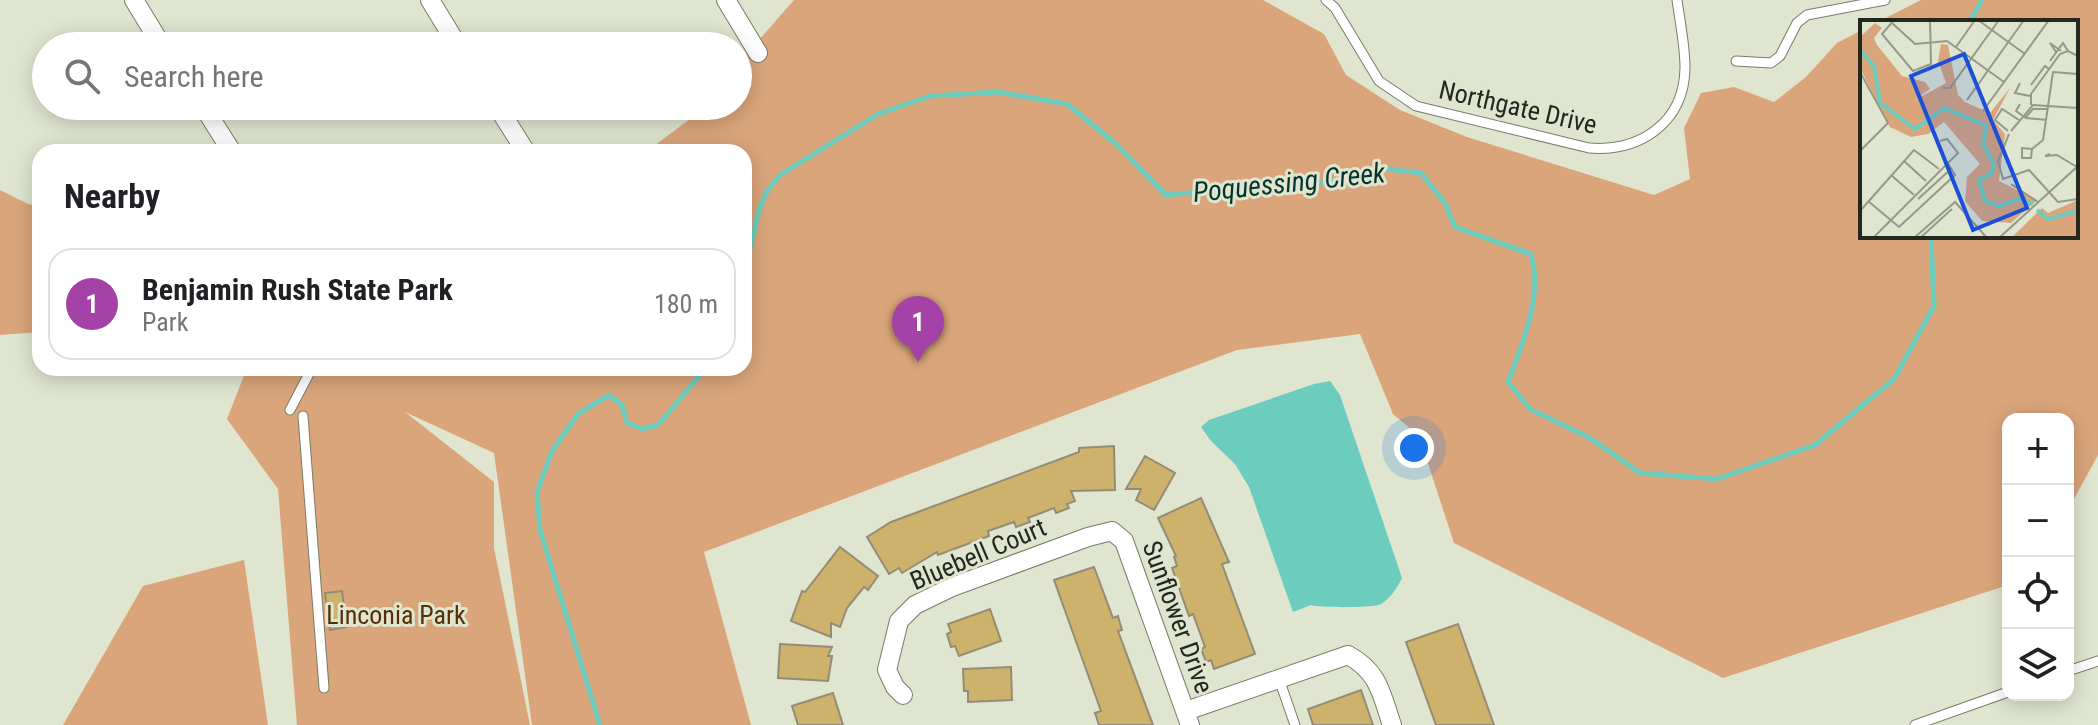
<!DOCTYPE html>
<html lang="en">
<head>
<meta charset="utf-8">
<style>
	body { margin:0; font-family:"Roboto Condensed",sans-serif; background:#f6f6f6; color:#202124 }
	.controls { position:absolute; right:24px; bottom:24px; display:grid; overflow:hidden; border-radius:16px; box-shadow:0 4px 20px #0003 }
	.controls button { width:72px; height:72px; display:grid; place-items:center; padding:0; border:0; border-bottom:2px solid #e0e0e0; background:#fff; color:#202124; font:40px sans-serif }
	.you { position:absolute; left:1414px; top:448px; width:28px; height:28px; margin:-20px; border:6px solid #fff; border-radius:50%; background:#1a73e8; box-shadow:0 0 0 12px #1a73e833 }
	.badge { display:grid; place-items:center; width:52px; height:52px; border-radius:50%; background:#a542a8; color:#fff; font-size:26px; font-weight:700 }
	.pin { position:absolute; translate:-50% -66px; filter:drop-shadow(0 2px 4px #0008) }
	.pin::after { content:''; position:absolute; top:42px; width:28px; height:24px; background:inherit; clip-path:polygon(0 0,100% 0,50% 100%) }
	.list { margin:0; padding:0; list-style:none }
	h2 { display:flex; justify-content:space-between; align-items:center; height:104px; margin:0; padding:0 32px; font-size:34px }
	h2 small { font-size:26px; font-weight:400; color:#757577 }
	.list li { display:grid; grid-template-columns:52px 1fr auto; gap:24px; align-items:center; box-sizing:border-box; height:112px; margin:0 16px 16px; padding:0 16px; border:2px solid #e0e0e0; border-radius:24px }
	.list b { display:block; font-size:30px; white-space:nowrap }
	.list p { margin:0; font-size:26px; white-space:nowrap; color:#757577 }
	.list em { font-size:26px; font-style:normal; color:#757577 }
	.icon { flex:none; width:44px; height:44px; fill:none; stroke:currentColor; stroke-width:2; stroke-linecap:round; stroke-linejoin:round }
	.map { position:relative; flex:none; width:2098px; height:725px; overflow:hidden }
	.search { position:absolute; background:#fff; box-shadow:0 4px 20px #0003; left:32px; top:32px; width:720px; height:88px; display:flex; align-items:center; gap:20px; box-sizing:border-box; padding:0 28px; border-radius:44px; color:#757577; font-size:30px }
	.panel { position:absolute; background:#fff; box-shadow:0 4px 20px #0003; left:32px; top:144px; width:720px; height:232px; border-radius:24px }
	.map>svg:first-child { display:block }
	.green { fill:#daa57b }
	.water { fill:#6ccdbe }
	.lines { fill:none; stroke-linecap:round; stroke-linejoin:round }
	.stream { stroke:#6ccdbe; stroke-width:5 }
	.building { fill:#ccb26a; stroke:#948c78; stroke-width:2 }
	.service-casing { stroke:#777d69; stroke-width:11 }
	.minor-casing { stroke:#777d69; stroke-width:20 }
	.service { stroke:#fff; stroke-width:9 }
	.minor { stroke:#fff; stroke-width:18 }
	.labels { text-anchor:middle; stroke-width:6; stroke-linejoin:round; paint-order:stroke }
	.street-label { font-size:26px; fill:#24271e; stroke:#dfe5cf }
	.park-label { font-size:26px; fill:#562e08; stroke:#dfe5cf }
	.water-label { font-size:28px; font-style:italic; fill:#04342e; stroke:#dfe5cf }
	.inset-river { fill:none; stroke:#6ccdbe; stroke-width:4 }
	.inset-road { fill:none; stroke:#949988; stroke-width:2 }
	.view { fill:#1d4ed8; fill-opacity:0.15; stroke:#1d4ed8; stroke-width:4 }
	.inset-edge { fill:none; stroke:#24271e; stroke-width:4 }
</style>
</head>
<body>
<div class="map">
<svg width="2098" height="725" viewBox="0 0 2098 725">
	<rect width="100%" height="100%" fill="#dfe5cf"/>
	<path class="green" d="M794 0H1263L1324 34 1346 75 1400 110 1467 137 1654 195 1690 179 1684 128 1701 93 1734 87 1774 102 1806 77 1837 43 1862 30V236H2076V22H1878L1921 0H2098V455L2068 510V419H2008V585L1723 678 1454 543 1419 436 1393 414 1360 334 1237 350 704 552 751 725H532L494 453 405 412 494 482V548L530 725H297L278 489 227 419 247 368H744V152H646L694 116 703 106H738V64Z
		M0 190 28 204 40 206V332L0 335Z
		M244 560 268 725H63L143 586Z"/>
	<path class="water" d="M1330 381 1340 395 1402 578C1397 588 1391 598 1381 604 1376 608 1319 608 1311 605L1293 612 1249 487 1235 464 1211 441 1201 427 1209 420 1314 384Z"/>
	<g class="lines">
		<path class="stream" d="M1969 22 1982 0
			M744 276 758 213 767 191 780 175 878 114 930 96 998 92 1067 104 1115 143 1166 195 1261 187 1307 186 1388 169 1421 173 1445 203 1455 227 1531 254C1543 296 1523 342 1508 382L1530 409 1590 438 1640 473 1717 479 1815 445 1894 379 1934 306 1931 236
			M600 725 540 530 537 492 552 451 578 414 609 395 622 405 627 423 643 429 658 425 706 368"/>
	</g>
	<path class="building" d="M1114 446 1115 490 1071 491 1075 501 1067 504 1069 508 1056 513 1054 508 1028 518 1030 522 1016 527 1014 522 988 531 989 536 938 555 937 552 902 573 899 568 889 574 867 537 891 522 1079 452V448Z
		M1145 456 1175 473 1154 510 1136 500 1141 489H1126Z
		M1201 498 1229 562 1222 564 1255 654 1214 669 1211 660 1206 662 1201 649 1205 647 1193 614 1189 616 1172 568 1177 566 1174 557 1176 556 1158 518Z
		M840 547 878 576 868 590 864 587 847 608 840 627 831 623V637L791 621 802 591 805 592Z
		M1094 567 1113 618 1118 616 1122 630 1118 631 1153 725H1099L1095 713 1101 711 1054 580Z
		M342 591 347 627 330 630 325 593Z
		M990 609 1001 641 959 656 955 646 951 647 947 634 951 632 948 624Z
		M1458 624 1494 725H1436L1406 642Z
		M780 644 832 647 828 656H832L828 681 778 678Z
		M1011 667 1012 700 968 702V691H964L963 669Z
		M1361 690 1373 725H1313L1308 709Z
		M833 693 843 725H798L792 706Z"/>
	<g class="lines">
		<g class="service-casing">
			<path id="service" d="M1326 0 1335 8 1379 81 1416 106 1589 148C1640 152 1684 123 1685 68 1685 45 1680 22 1677 0
				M1736 61 1771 63 1780 56 1797 23 1807 15 1885 0
				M290 410 312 368
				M303 416 324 688
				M2068 671 2098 661
				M1279 679 1295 725
				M1915 725 2008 692"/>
		</g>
		<g class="minor-casing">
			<path id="minor" d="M134 0 162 46
				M430 0 458 46
				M726 0 758 53
				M203 106 232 152
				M497 106 526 152
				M903 695 895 687 887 670 899 621 915 605 952 587 1088 537 1112 531 1124 541 1190 725
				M1186 711 1348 655C1379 672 1381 693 1392 725"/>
		</g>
		<use href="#service" class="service"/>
		<use href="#minor" class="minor"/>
	</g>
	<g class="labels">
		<g class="street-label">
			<text transform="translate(1518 107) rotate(13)" y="9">Northgate Drive</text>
			<text transform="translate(978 554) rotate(-23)" y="9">Bluebell Court</text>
			<text transform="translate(1178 617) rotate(70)" y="9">Sunflower Drive</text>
		</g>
		<g class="park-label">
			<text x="396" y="624">Linconia Park</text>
		</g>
		<g class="water-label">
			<text transform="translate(1289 182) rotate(-6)" y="10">Poquessing Creek</text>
		</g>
	</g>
	<g transform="translate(1860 20)">
		<rect width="218" height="218" fill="#dfe5cf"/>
		<path d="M15 3 22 8 14 18 17 25 42 56 65 62 70 69 53 81 86 63 78 41 81 24 88 25 98 75 105 82 130 93 150 68 133 100 145 114 139 161 177 180 151 203 122 201 105 181 107 157 120 144 84 102 68 114 51 117 30 107 0 48V17ZM218 180V218H151L182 188 188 193Z" fill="#daa57b"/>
		<path class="inset-river" d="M0 30 14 46 20 83 55 109 84 88 125 105 124 126 134 144 131 154 119 159 125 181 139 186 158 179 173 184M177 190 188 199 218 191"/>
		<path class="inset-road" d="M34 0 22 14 53 51 71 44 70 0M118 0 165 34M32 3 55 24 87 21 144 62M96 27 115 0M196 32 190 23 201 31M190 41 203 23 208 31M0 52 28 103 0 131M160 63 155 73 170 76M171 65 185 46 189 49M83 68H90L139 0M107 80 164 0M160 84 156 91 166 98 187 100M171 85V74L200 34 208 31 218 36M123 91 189 0M165 98 173 89H188M148 111 135 100 142 89 159 100M151 111 173 85 218 88M149 114 138 141 143 159 169 150 198 182 218 179M183 120 193 52 218 54M172 129 171 138H162V128L172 129 183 120M190 134 185 136 197 135 217 147M44 141 66 161M31 155 54 175M151 164 178 182M58 179 92 148M8 181 39 207 95 155 87 142M0 191 54 130 79 149M13 218 98 133 87 119 80 121M54 218 95 182 127 218M60 218 92 189M139 218 218 146"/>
		<path class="view" d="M104 34 167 188 113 210 51 56Z"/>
		<rect width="218" height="218" class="inset-edge"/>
	</g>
</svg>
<div class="controls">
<button>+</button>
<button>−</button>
<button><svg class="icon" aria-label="locate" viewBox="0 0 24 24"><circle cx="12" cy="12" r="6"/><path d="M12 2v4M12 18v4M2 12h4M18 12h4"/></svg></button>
<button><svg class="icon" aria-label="layers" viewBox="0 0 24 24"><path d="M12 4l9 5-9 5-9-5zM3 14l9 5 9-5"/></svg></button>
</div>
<div class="you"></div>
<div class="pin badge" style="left:918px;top:362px">1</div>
<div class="search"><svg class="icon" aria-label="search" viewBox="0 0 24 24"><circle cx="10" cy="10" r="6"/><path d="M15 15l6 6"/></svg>Search here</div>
<section class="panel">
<h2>Nearby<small></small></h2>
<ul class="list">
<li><span class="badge">1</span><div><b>Benjamin Rush State Park</b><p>Park</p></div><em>180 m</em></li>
</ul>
</section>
</div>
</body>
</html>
